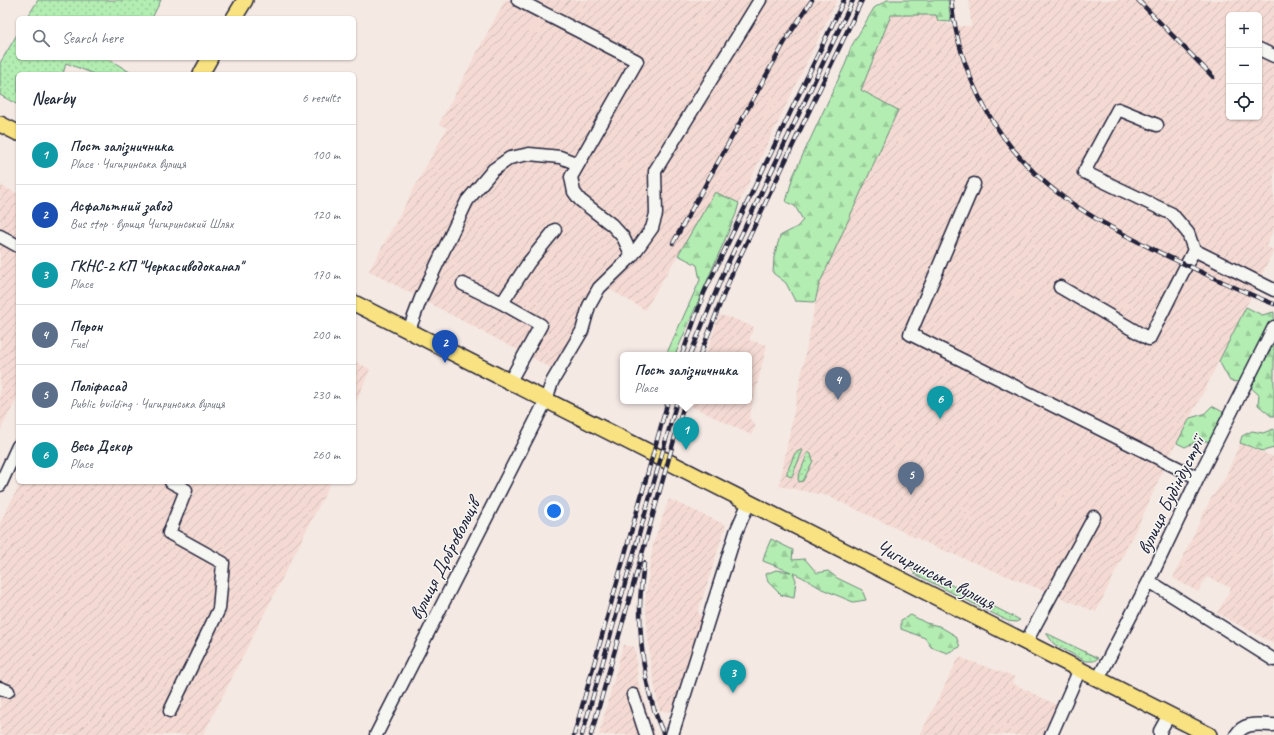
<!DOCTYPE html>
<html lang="en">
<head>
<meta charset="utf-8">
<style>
	body { margin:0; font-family:Caveat,sans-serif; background:#f2f2f3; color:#1f2937 }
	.controls { position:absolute; right:12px; top:12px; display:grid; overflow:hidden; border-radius:6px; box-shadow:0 1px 3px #0004 }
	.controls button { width:36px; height:36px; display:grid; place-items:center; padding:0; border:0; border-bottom:1px solid #e0e1e3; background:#fff; color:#1f2937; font:20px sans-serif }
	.you { position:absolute; left:554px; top:511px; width:14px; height:14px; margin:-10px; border:3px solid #fff; border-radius:50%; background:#1a73e8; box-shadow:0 0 0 6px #1a73e833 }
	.badge { display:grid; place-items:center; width:26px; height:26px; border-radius:50%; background:#d1495b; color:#fff; font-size:13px; font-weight:700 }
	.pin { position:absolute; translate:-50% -33px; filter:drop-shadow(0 1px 2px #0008) }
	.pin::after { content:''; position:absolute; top:21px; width:14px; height:12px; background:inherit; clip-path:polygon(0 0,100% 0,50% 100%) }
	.popup { position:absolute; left:620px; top:352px; width:132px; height:52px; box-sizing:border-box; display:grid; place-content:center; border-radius:6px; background:#fff; filter:drop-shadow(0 1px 3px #0005); font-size:13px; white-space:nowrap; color:#747a83 }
	.popup b { font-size:15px; color:#1f2937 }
	.popup::after { content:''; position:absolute; left:50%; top:100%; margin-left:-8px; border:8px solid transparent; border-top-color:#fff }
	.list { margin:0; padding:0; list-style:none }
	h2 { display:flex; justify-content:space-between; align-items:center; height:52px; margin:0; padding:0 16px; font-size:17px }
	h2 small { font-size:13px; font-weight:400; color:#747a83 }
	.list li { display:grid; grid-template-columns:26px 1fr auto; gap:12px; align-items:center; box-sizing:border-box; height:60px; padding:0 16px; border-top:1px solid #e0e1e3 }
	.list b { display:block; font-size:15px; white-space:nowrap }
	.list p { margin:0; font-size:13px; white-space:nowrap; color:#747a83 }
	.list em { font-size:13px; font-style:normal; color:#747a83 }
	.icon { flex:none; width:22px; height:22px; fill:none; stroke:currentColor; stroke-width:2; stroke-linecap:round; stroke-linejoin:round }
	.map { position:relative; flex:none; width:1274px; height:735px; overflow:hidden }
	.search { position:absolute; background:#fff; box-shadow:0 1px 3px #0004; left:16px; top:16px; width:340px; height:44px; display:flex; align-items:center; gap:10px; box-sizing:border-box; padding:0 14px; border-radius:6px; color:#747a83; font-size:15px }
	.panel { position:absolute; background:#fff; box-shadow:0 1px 3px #0004; left:16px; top:72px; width:340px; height:412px; border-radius:6px }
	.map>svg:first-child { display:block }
	.industrial { fill:url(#industrial-furrows); fill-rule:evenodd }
	.grass { fill:url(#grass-dots); stroke:#6a8876 }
	.forest { fill:url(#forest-firs); stroke:#6a8876 }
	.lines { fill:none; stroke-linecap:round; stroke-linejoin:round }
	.minor-casing { stroke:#22223b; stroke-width:15 }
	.major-casing { stroke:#22223b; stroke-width:18 }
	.minor { stroke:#f6f6f2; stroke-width:12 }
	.major { stroke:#f8e281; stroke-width:15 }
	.rail-casing { stroke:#22223b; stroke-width:4.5 }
	.rail { stroke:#f6f6f2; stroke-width:3; stroke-dasharray:9; stroke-linecap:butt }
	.labels { text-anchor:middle; stroke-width:3; stroke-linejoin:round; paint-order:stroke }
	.street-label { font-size:20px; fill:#22223b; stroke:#f6f6f2 }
</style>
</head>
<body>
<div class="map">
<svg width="1274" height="735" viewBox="0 0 1274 735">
	<defs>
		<pattern id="industrial-furrows" width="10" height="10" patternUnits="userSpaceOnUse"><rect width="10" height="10" fill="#f4dad3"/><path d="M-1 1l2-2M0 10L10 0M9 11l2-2" fill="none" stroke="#d1bbb6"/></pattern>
		<pattern id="grass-dots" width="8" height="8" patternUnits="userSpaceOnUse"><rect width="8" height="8" fill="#b3edb2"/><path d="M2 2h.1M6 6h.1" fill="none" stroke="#9acb9a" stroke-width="1.8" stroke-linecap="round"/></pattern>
		<pattern id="forest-firs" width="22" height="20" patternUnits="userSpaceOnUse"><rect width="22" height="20" fill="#b3edb2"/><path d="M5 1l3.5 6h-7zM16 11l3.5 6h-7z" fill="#9acb9a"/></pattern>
	</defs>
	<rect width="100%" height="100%" fill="#f5e9e4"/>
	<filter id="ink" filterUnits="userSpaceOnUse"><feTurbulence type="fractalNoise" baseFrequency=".025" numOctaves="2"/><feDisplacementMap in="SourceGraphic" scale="8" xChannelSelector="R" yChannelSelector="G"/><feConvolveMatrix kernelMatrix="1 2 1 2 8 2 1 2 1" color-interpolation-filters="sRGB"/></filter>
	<g filter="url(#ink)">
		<path class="industrial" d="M505 0H837L739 203 715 193 645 310 604 286 555 370 369 271 447 128 439 124Z
			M969 0H1274V229L1266 246 1274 250 1203 393 1168 459 1144 513 1096 612 933 546 828 496 779 486 819 285 898 110 861 90 891 15H936L938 21 956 26H971ZM1229 15H1259V117H1229Z
			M0 185 18 194V396L0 431Z
			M719 315 732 318 754 327 749 340 767 345 749 418 756 426 751 435 691 406 692 401H749V355H706Z
			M354 361 370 369 354 408Z
			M1240 443 1274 457V644L1217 613 1231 588 1207 577 1198 592 1173 578 1209 502 1225 478Z
			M21 482H331L203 735H0V523Z
			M669 499 726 525 698 612 702 617 674 706 668 712 659 710 650 661 645 601 653 544Z
			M623 645 635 647 638 681 655 735H599Z
			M959 657 1015 677 1012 683 1069 711 1058 735H920Z"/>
		<path class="grass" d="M38 0H161L152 18H27Z
			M18 33V58H107L133 74H94L66 63 63 74H18V105L0 95V63Z
			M801 450H803L792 476 791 477 787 475V472L795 453Z
			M808 452 811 454 813 461 803 481 799 482 798 478Z
			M910 564 1020 620 1016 622 1008 621 915 574 911 568Z
			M1046 633 1098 658 1094 661H1085L1054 644Z"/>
		<path class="forest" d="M887 0H948L951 22 938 21 936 15H891L861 90 898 110 819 285 815 302 795 301 786 283 773 273 774 257 780 236 797 227 803 220 795 206 786 202 793 176 845 65 851 47 874 8Z
			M715 192 739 203 736 214 675 355H666L700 280 697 265 678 255Z
			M1246 307 1262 315 1274 312V416H1271L1258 405 1259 395 1246 383 1230 381 1219 361Z
			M1212 406 1230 416 1217 443 1200 440 1185 447 1177 443 1190 418 1204 414Z
			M1274 429V448L1263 451 1240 443 1242 436 1252 431 1263 433Z
			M771 539 793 550 792 560 805 559 817 573 828 571 837 578 862 590 866 600 853 602 822 589 802 577 793 573 796 580 794 598 781 595 768 582 766 574 776 570 791 572 763 561 765 553Z
			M911 615 926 623 939 626 956 636 960 647 947 653 931 647 925 638 901 629V620Z"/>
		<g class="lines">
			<g class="minor-casing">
				<path id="minor" d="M518 0 637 61 571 177 574 192 580 200 612 225 623 237 632 256
					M1259 49 1274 56
					M1157 125 1118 109 1084 172 1172 214 1188 233 1194 250
					M974 184 910 334 1198 478
					M0 236 18 246
					M463 284 502 303
					M1060 287 1149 339 1194 250 1274 290
					M409 330 421 298 467 201 493 170 510 158 529 154 560 157 578 164
					M510 381 541 325 502 303 529 262 555 230
					M0 485 18 446
					M1149 581 1274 660
					M1026 642 1094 517
					M1098 679 1149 581 1198 478 1274 327
					M0 688 8 691
					M633 695 646 735
					M170 711 219 609 223 563 169 533 186 490 171 482
					M376 735 537 418 546 400 552 382 582 331 589 306 599 288 632 256 652 228 656 214 655 171 760 0
					M672 735 736 532 749 502
					M1051 735 1080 669
					M1160 735V731L1169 715
					M1236 735C1245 721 1259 725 1274 725"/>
			</g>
			<g class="major-casing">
				<path id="major" d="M234 18 245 0
					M201 74 210 58
					M0 124 18 133
					M354 303 1209 735"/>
			</g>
			<use href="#minor" class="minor"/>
			<use href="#major" class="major"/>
			<g class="rail-casing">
				<path id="rail" d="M951 0C960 80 999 149 1063 197 1096 221 1132 239 1169 257 1204 273 1238 290 1274 304
					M1138 0 1213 77
					M673 243 787 38 812 0
					M682 355 704 293 844 0
					M690 355 726 267 853 0
					M700 355 733 271 862 0
					M644 563C642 578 640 593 640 609 640 651 646 696 664 735
					M574 735 668 401
					M582 735 677 401
					M591 735 685 401"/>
			</g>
			<use href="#rail" class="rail"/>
		</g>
	</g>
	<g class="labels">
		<g class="street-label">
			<text transform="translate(1170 495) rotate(-64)" y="7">вулиця Будіндустрії</text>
			<text transform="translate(444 559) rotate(-63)" y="7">вулиця Добровольців</text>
			<text transform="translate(936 574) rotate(27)" y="7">Чигиринська вулиця</text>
		</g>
	</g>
</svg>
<div class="controls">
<button>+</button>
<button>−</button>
<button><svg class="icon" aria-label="locate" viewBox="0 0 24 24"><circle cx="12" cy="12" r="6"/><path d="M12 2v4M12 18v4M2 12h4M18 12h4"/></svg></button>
</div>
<div class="you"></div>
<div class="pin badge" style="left:686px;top:450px;background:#0f9aa8">1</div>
<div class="popup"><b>Пост залізничника</b>Place</div>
<div class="pin badge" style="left:445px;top:363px;background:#1a4fb4">2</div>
<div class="pin badge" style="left:733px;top:693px;background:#0f9aa8">3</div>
<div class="pin badge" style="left:838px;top:400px;background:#5c6f8a">4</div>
<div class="pin badge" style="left:911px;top:495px;background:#5c6f8a">5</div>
<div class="pin badge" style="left:940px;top:419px;background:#0f9aa8">6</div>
<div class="search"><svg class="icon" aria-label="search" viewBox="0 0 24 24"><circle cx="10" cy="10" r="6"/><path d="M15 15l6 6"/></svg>Search here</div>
<section class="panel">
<h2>Nearby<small>6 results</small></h2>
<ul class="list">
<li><span class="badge" style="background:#0f9aa8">1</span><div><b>Пост залізничника</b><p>Place · Чигиринська вулиця</p></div><em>100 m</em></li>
<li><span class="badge" style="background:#1a4fb4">2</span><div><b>Асфальтний завод</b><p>Bus stop · вулиця Чигиринський Шлях</p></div><em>120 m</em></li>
<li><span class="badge" style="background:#0f9aa8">3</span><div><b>ГКНС-2 КП &quot;Черкасиводоканал&quot;</b><p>Place</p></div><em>170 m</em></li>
<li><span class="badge" style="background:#5c6f8a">4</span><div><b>Перон</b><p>Fuel</p></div><em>200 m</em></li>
<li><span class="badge" style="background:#5c6f8a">5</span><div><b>Поліфасад</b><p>Public building · Чигиринська вулиця</p></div><em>230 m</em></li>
<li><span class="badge" style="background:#0f9aa8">6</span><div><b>Весь Декор</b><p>Place</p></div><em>260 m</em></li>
</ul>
</section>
</div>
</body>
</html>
